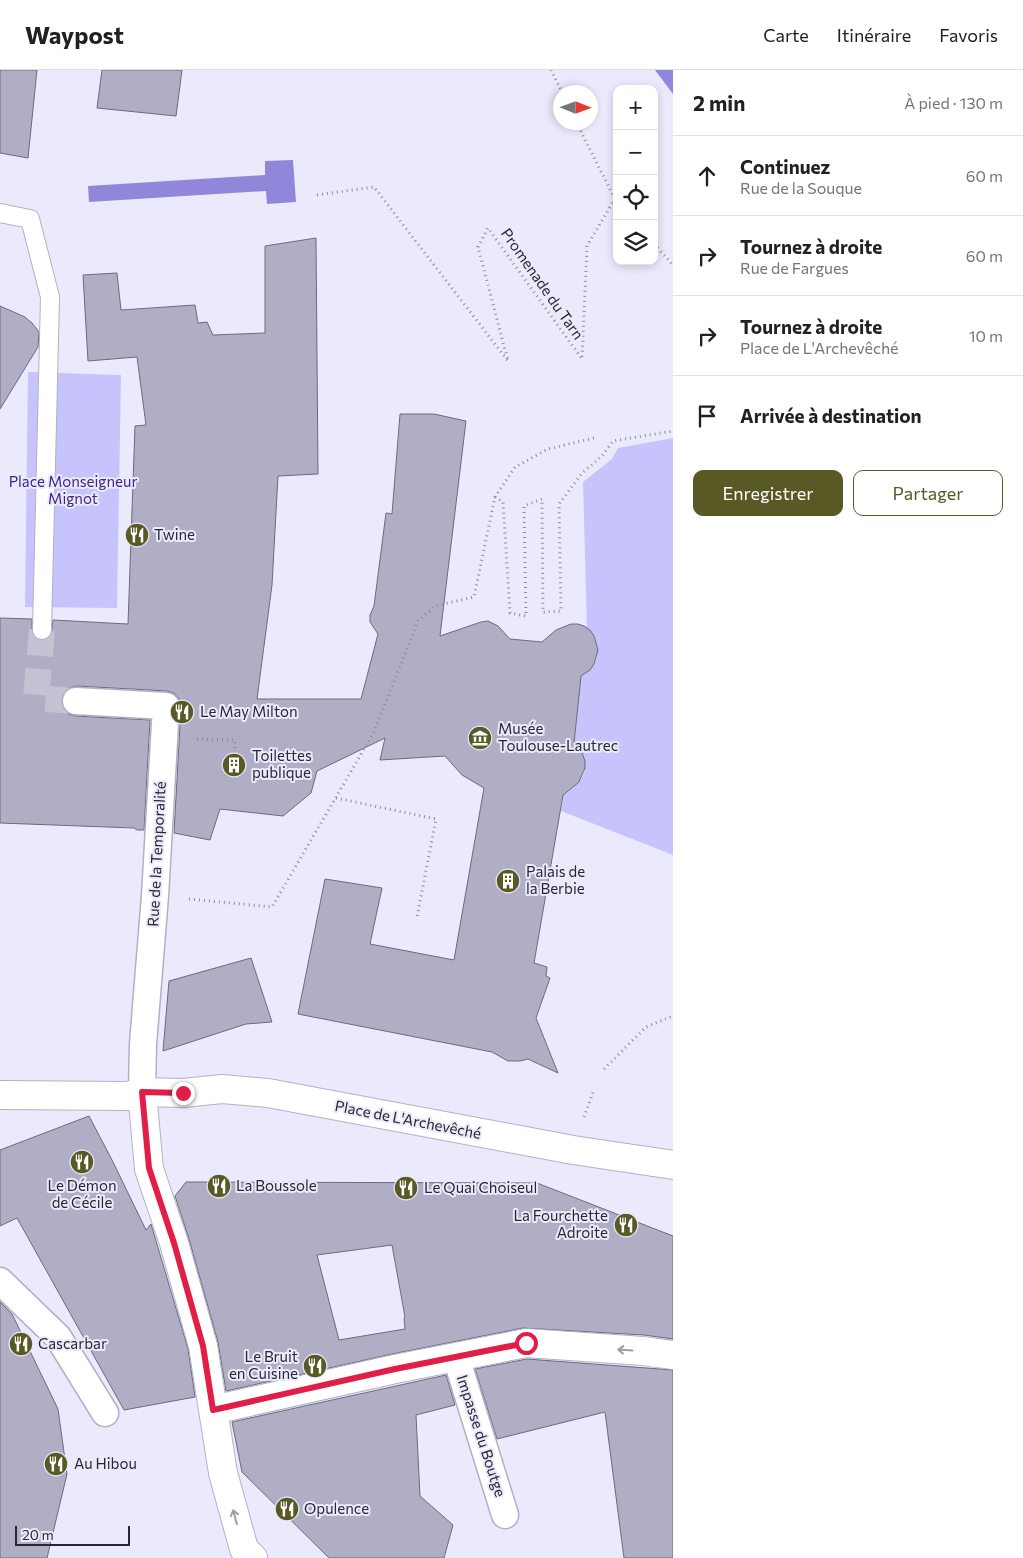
<!DOCTYPE html>
<html lang="fr">
<head>
<meta charset="utf-8">
<style>
	body { margin:0; font-family:Commissioner,sans-serif; background:#f2f2f2; color:#202124 }
	.controls { position:absolute; right:15px; top:15px; display:grid; overflow:hidden; border-radius:10px; box-shadow:0 2px 8px #0003 }
	.controls button { width:45px; height:45px; display:grid; place-items:center; padding:0; border:0; border-bottom:1px solid #e0e0e0; background:#fff; color:#202124; font:25px sans-serif }
	.compass { position:absolute; left:553px; top:15px; width:45px; height:45px; border-radius:50%; background:#fff; box-shadow:0 2px 8px #0003; rotate:91deg }
	.scale { position:absolute; left:15px; bottom:12px; width:115px; box-sizing:border-box; padding-left:5px; border:2px solid #272730; border-top:0; font-size:14px; line-height:18px; white-space:nowrap; color:#272730; -webkit-text-stroke:4px #ebeafd; paint-order:stroke }
	.stop { position:absolute; width:15px; height:15px; margin:-11px; border:4px solid #e11d48; border-radius:50%; background:#fff }
	.stop.end { background:#e11d48; border-color:#fff; box-shadow:0 1px 5px #0008 }
	.list { margin:0; padding:0; list-style:none }
	h2 { display:flex; justify-content:space-between; align-items:center; height:65px; margin:0; padding:0 20px; font-size:21px }
	h2 small { font-size:16px; font-weight:400; color:#757577 }
	.list li { display:grid; grid-template-columns:32px 1fr auto; gap:15px; align-items:center; box-sizing:border-box; height:80px; padding:0 20px; border-top:1px solid #e0e0e0 }
	.list b { display:block; font-size:19px; white-space:nowrap }
	.list p { margin:0; font-size:16px; white-space:nowrap; color:#757577 }
	.list em { font-size:16px; font-style:normal; color:#757577 }
	.actions { display:flex; gap:10px; padding:15px 20px }
	.actions a { flex:1; padding:11px 0; border:1px solid #595925; border-radius:10px; text-align:center; font-size:18px; color:#595925 }
	.actions .main { background:#595925; color:#fff }
	.icon { flex:none; width:28px; height:28px; fill:none; stroke:currentColor; stroke-width:2; stroke-linecap:round; stroke-linejoin:round }
	.map { position:relative; flex:none; width:673px; height:1488px; overflow:hidden }
	header { display:flex; align-items:center; gap:30px; box-sizing:border-box; height:70px; padding:0 25px; background:#fff; border-bottom:1px solid #e0e0e0 }
	header strong { font-size:24px }
	nav { display:flex; gap:28px; margin-inline-start:auto; font-size:18px }
	main { display:flex }
	aside { flex:1; background:#fff }
	.map>svg:first-child { display:block }
	.green { fill:#c7c3fc }
	.water { fill:#9086da }
	.building { fill:#b0aec5; stroke:#6b6a7f; fill-rule:evenodd }
	.lines { fill:none; stroke-linecap:round; stroke-linejoin:round }
	.pedestrian-tunnel { stroke:#c4c3d4; stroke-width:26; stroke-dasharray:26 13; stroke-linecap:butt }
	.service-casing { stroke:#b2b0c7; stroke-width:20 }
	.pedestrian-casing { stroke:#b2b0c7; stroke-width:29 }
	.minor-casing { stroke:#b2b0c7; stroke-width:30 }
	.path { stroke:#8d8c9b; stroke-width:3; stroke-dasharray:1 4; stroke-linecap:butt }
	.service { stroke:#fff; stroke-width:18 }
	.pedestrian { stroke:#fff; stroke-width:26 }
	.minor { stroke:#fff; stroke-width:28 }
	.oneway { stroke:#9e9ea2 }
	.route { stroke:#e11d48; stroke-width:6 }
	.labels { text-anchor:middle; stroke-width:4; stroke-linejoin:round; paint-order:stroke }
	.street-label { font-size:15px; fill:#272730; stroke:#ebeafd }
	.park-label { font-size:15px; fill:#3f2587; stroke:#ebeafd }
	.poi-label { font-size:15px; fill:#272730; stroke:#ebeafd; text-anchor:start }
</style>
</head>
<body>
<header>
<strong>Waypost</strong>
<nav><a>Carte</a><a>Itinéraire</a><a>Favoris</a></nav>
</header>
<main>
<div class="map">
<svg width="673" height="1488" viewBox="0 0 673 1488">
	<rect width="100%" height="100%" fill="#ebeafd"/>
	<path class="green" d="M28 302 121 305 117 538 25 537Z
		M673 368V785L561 741 564 720C589 713 591 690 574 673L581 603C584 602 587 602 589 600 602 591 598 567 587 559L583 412 612 389 618 378Z"/>
	<path class="water" d="M655 0H673V24Z
		M293 90 296 132 267 134 266 121 89 132 88 116 265 105V91Z"/>
	<path class="building" d="M0 0H37L28 88 0 83Z
		M102 0H182L176 46 97 38Z
		M316 168 318 404 278 406 272 515 257 629H361L378 564 370 552V545L374 536 386 443 392 444 400 344H434L466 351 440 566 481 552 488 551 498 556 510 569 542 572 556 560 571 554H578L584 556 590 560 594 566 598 580 594 594 590 600 581 606 574 673 581 680 585 691V698L579 712 563 725 534 893 547 897 546 906 550 908 536 948 558 1003 528 989 520 991H508L492 982 298 944 325 809 382 818 370 874 454 890 484 718 462 705 445 686 380 690 385 668 317 701 311 723 283 746 220 739 210 770 174 763 181 637 179 629 174 623 167 621 76 616 69 618 64 622 61 630 63 638 68 644 75 646 150 650 144 760H137L134 758 0 753V548L32 549V565L36 569 41 571 47 569 51 565 53 550 128 554 135 356 146 355 137 287 88 291 83 205 117 203 121 240 195 235 198 253 207 252 213 265 265 263V176Z
		M0 236 25 247 32 253 39 262 38 277 0 339Z
		M251 888 272 952 246 954 163 981 169 911Z
		M89 1046 112 1090 146 1160 151 1154 188 1279 195 1327 124 1340 17 1148 0 1156V1080Z
		M186 1112 537 1113 673 1166V1269L644 1265 523 1258 392 1284 226 1321 218 1272 189 1169 175 1126ZM392 1175 405 1247 404 1248 405 1259 339 1270 317 1185Z
		M0 1232 12 1244 58 1339 67 1404 47 1488H0Z
		M527 1289 673 1300V1488H624L605 1342 497 1369 475 1299Z
		M446 1305 455 1335 416 1345 420 1426 453 1455 444 1488H329L242 1402 232 1352Z"/>
	<g class="lines">
		<path class="pedestrian-tunnel" d="M42 560 36 628 76 631"/>
		<g class="service-casing">
			<path id="service" d="M0 143 30 149 50 227 42 560"/>
		</g>
		<g class="pedestrian-casing">
			<path id="pedestrian" d="M76 631 166 636 155 826 143 974 142 1022
				M0 1211 58 1267 105 1343
				M456 1287 505 1445"/>
		</g>
		<g class="minor-casing">
			<path id="minor" d="M142 1022 149 1099 174 1173 203 1276 223 1403 244 1479 253 1488
				M0 1025 128 1026 142 1022 183 1023 222 1019 268 1023 573 1080 673 1095
				M213 1340 395 1299 526 1273 643 1281 673 1285"/>
		</g>
		<path class="path" d="M551 0 562 22
			M576 52 617 133
			M317 125 374 117 508 291 478 177 488 158 582 289 587 176 614 130
			M654 174 673 195
			M495 427 503 432 510 543 526 546 524 436 542 429 543 542 561 541 559 434 582 403 602 386 613 371 673 361
			M197 669 235 670V680
			M336 728 436 749 417 847
			M189 829 272 837 374 662 418 551 435 536 474 527 495 427 515 397 548 379 594 368
			M604 999 646 957 673 946
			M584 1047 594 1020"/>
		<use href="#service" class="service"/>
		<use href="#pedestrian" class="pedestrian"/>
		<use href="#minor" class="minor"/>
	</g>
	<defs><path id="oneway-shaft" d="M-6 0H5M1.5-3L5.5 0L1.5 3" fill="none" stroke-width="1.6" stroke-linecap="round" stroke-linejoin="round" transform="scale(1.25)"/></defs>
	<g class="oneway">
		<use href="#oneway-shaft" transform="translate(625 1280) rotate(-176)"/>
		<use href="#oneway-shaft" transform="translate(235 1447) rotate(-105)"/>
	</g>
	<g class="lines">
		<path class="route" d="M183 1023 142 1022 149 1098 174 1173 203 1276 213 1340 395 1299 526 1273"/>
	</g>
	<defs>
		<g id="restaurant-disc" transform="scale(1.25)"><circle r="9.5" fill="#595925" stroke="#ebeafd"/><path d="M-5-6h1v4h1v-4h1v4h1v-4h1v5L-1.5 .5V6h-2V.5L-5-1ZM5-6V6H3V1.5H1.5Q1.5-4 5-6Z" fill="#fff"/></g>
		<g id="museum-disc" transform="scale(1.25)"><circle r="9.5" fill="#595925" stroke="#ebeafd"/><path d="M0-6L6-3V-2H-6V-3ZM-5-1h2V3h-2ZM-1-1h2V3h-2ZM3-1h2V3H3ZM-6 4H6V6H-6Z" fill="#fff"/></g>
		<g id="building-disc" transform="scale(1.25)"><circle r="9.5" fill="#595925" stroke="#ebeafd"/><path d="M-4-6H4V6H1V3H-1V6H-4ZM-2.5-4.3h1.7v1.8h-1.7ZM.8-4.3h1.7v1.8H.8ZM-2.5-1h1.7V.8h-1.7ZM.8-1h1.7V.8H.8Z" fill="#fff"/></g>
	</defs>
	<g fill-rule="evenodd">
		<use href="#restaurant-disc" x="137" y="465"/>
		<use href="#restaurant-disc" x="182" y="642"/>
		<use href="#museum-disc" x="480" y="668"/>
		<use href="#building-disc" x="234" y="695"/>
		<use href="#building-disc" x="508" y="811"/>
		<use href="#restaurant-disc" x="82" y="1092"/>
		<use href="#restaurant-disc" x="219" y="1116"/>
		<use href="#restaurant-disc" x="406" y="1118"/>
		<use href="#restaurant-disc" x="626" y="1155"/>
		<use href="#restaurant-disc" x="21" y="1274"/>
		<use href="#restaurant-disc" x="315" y="1296"/>
		<use href="#restaurant-disc" x="56" y="1394"/>
		<use href="#restaurant-disc" x="287" y="1439"/>
	</g>
	<g class="labels">
		<g class="street-label">
			<text transform="translate(542 214) rotate(55)" y="5">Promenade du Tarn</text>
			<text transform="translate(157 784) rotate(-87)" y="5">Rue de la Temporalité</text>
			<text transform="translate(408 1050) rotate(11)" y="5">Place de L'Archevêché</text>
			<text transform="translate(481 1366) rotate(72)" y="5">Impasse du Boutge</text>
		</g>
		<g class="park-label">
			<text x="73" y="417">Place Monseigneur<tspan x="73" dy="17">Mignot</tspan></text>
		</g>
		<g class="poi-label">
			<text x="154" y="470">Twine</text>
			<text x="200" y="647">Le May Milton</text>
			<text x="498" y="664">Musée<tspan x="498" dy="17">Toulouse-Lautrec</tspan></text>
			<text x="252" y="691">Toilettes<tspan x="252" dy="17">publique</tspan></text>
			<text x="526" y="807">Palais de<tspan x="526" dy="17">la Berbie</tspan></text>
			<text x="82" y="1121" text-anchor="middle">Le Démon<tspan x="82" dy="17">de Cécile</tspan></text>
			<text x="236" y="1121">La Boussole</text>
			<text x="424" y="1123">Le Quai Choiseul</text>
			<text x="608" y="1151" text-anchor="end">La Fourchette<tspan x="608" dy="17">Adroite</tspan></text>
			<text x="38" y="1279">Cascarbar</text>
			<text x="298" y="1292" text-anchor="end">Le Bruit<tspan x="298" dy="17">en Cuisine</tspan></text>
			<text x="74" y="1399">Au Hibou</text>
			<text x="304" y="1444">Opulence</text>
		</g>
	</g>
</svg>
<div class="controls">
<button>+</button>
<button>−</button>
<button><svg class="icon" aria-label="locate" viewBox="0 0 24 24"><circle cx="12" cy="12" r="6"/><path d="M12 2v4M12 18v4M2 12h4M18 12h4"/></svg></button>
<button><svg class="icon" aria-label="layers" viewBox="0 0 24 24"><path d="M12 4l9 5-9 5-9-5zM3 14l9 5 9-5"/></svg></button>
</div>
<svg class="compass" viewBox="-18 -18 36 36"><path d="M0-13l5 13h-10z" fill="#e53935"/><path d="M0 13l5-13h-10z" fill="#757577"/></svg>
<div class="scale">20 m</div>
<div class="stop" style="left:526px;top:1273px"></div>
<div class="stop end" style="left:183px;top:1023px"></div>
</div>
<aside>
<h2>2 min<small>À pied · 130 m</small></h2>
<ul class="list">
<li><svg class="icon" aria-label="ahead" viewBox="0 0 24 24"><path d="M12 20V5M6 11l6-6 6 6"/></svg><div><b>Continuez</b><p>Rue de la Souque</p></div><em>60 m</em></li>
<li><svg class="icon" aria-label="right" viewBox="0 0 24 24"><path d="M7 20v-9h11M14 6l5 5-5 5"/></svg><div><b>Tournez à droite</b><p>Rue de Fargues</p></div><em>60 m</em></li>
<li><svg class="icon" aria-label="right" viewBox="0 0 24 24"><path d="M7 20v-9h11M14 6l5 5-5 5"/></svg><div><b>Tournez à droite</b><p>Place de L'Archevêché</p></div><em>10 m</em></li>
<li><svg class="icon" aria-label="arrive" viewBox="0 0 24 24"><path d="M6 21V4h12l-3 4 3 4H6"/></svg><div><b>Arrivée à destination</b></div></li>
</ul>
<div class="actions"><a class="main">Enregistrer</a><a>Partager</a></div>
</aside>
</main>
</body>
</html>
